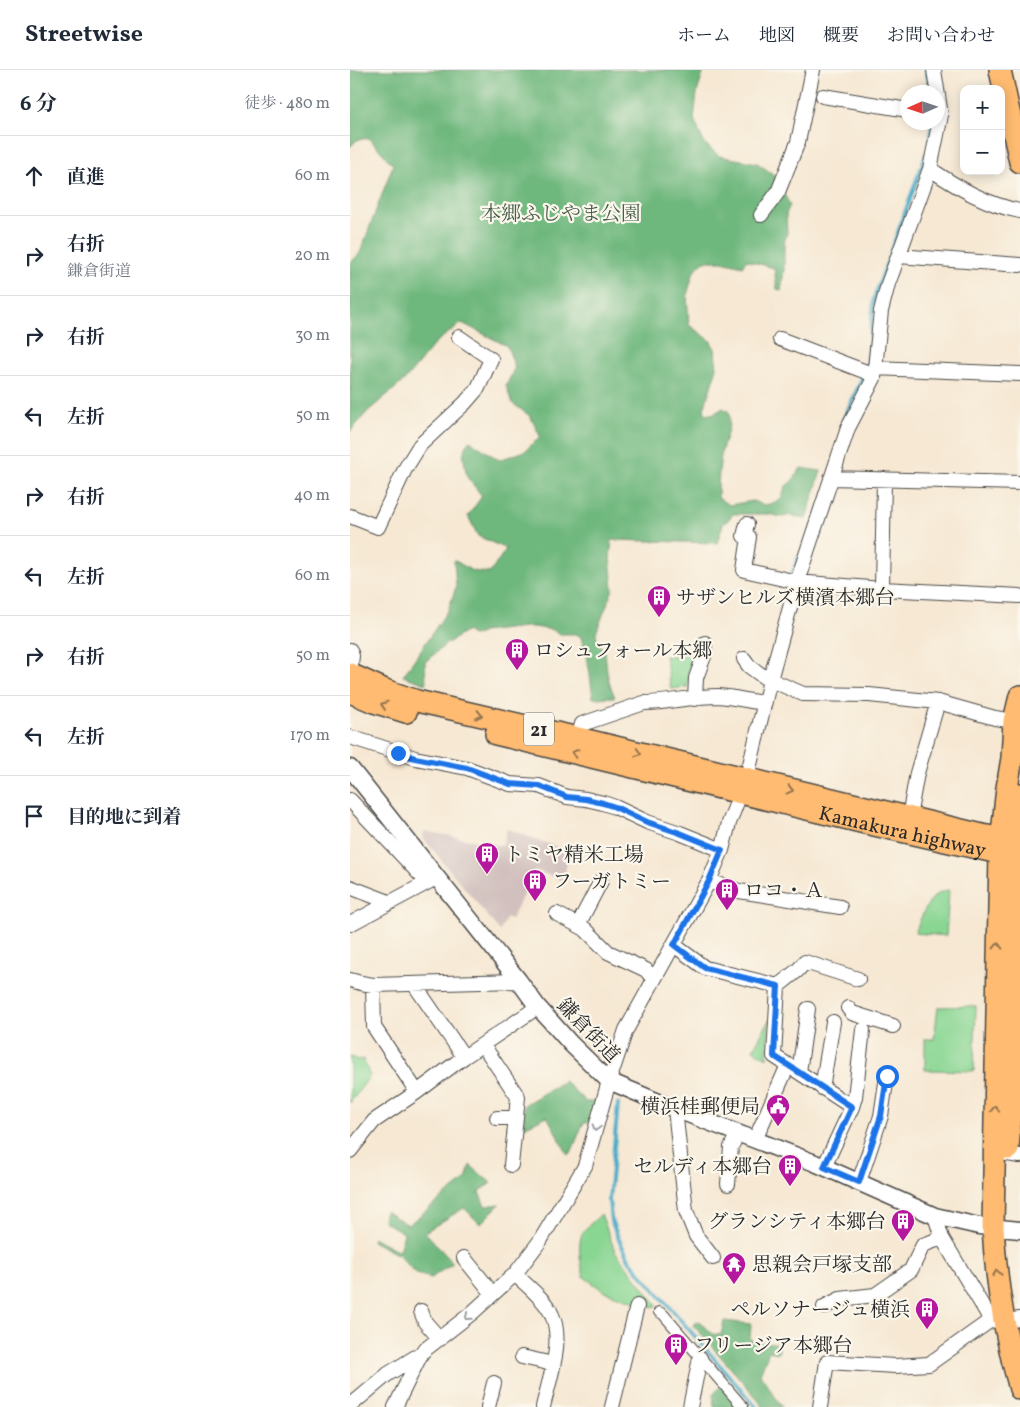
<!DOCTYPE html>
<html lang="ja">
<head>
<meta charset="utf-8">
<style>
	body { margin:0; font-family:Vollkorn,"Noto Serif JP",serif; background:#f6f6f7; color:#1f2937 }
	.controls { position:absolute; right:15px; top:15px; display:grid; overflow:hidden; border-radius:10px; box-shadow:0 2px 12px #0003 }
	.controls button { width:45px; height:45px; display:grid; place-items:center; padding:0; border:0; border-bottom:1px solid #e0e1e3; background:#fff; color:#1f2937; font:25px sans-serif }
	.compass { position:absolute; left:550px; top:15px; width:45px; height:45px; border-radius:50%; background:#fff; box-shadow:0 2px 12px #0003; rotate:267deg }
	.stop { position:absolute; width:15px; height:15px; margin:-11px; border:4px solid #1a73e8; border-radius:50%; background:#fff }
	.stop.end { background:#1a73e8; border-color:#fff; box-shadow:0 1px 5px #0008 }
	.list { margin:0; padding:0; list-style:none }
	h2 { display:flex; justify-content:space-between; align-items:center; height:65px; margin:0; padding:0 20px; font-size:21px }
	h2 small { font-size:16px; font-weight:400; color:#747a83 }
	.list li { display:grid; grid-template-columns:32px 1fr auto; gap:15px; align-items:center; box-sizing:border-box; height:80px; padding:0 20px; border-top:1px solid #e0e1e3 }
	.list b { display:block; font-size:19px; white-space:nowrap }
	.list p { margin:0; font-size:16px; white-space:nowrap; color:#747a83 }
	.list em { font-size:16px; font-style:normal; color:#747a83 }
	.icon { flex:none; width:28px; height:28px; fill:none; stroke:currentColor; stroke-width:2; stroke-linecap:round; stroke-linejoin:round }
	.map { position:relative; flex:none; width:670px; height:1337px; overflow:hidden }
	header { display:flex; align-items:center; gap:30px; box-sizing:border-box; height:70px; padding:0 25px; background:#fff; border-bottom:1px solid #e0e1e3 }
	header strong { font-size:24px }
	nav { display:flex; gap:28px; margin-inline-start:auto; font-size:18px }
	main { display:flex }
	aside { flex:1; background:#fff }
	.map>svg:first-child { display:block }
	.industrial { fill:#d1c0bd }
	.green { fill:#89d693; stroke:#5a805f }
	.forest { fill:#6eb77d; stroke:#4c7154 }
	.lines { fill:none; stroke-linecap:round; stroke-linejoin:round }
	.stream { stroke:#4aacc9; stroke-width:4 }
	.pedestrian-casing { stroke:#494744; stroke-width:12 }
	.minor-casing { stroke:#494744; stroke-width:16 }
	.tertiary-casing { stroke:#494744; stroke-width:19 }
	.primary-casing { stroke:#494744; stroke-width:24 }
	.pedestrian { stroke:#fff; stroke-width:10 }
	.minor { stroke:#fff; stroke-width:14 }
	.tertiary { stroke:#fff; stroke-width:16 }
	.primary { stroke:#febb71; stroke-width:21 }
	.oneway { stroke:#94734e }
	.oneway2 { stroke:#a0a0a0 }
	.route { stroke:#1a73e8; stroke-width:6 }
	.labels { text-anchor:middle; stroke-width:4.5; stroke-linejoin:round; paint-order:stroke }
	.shield { fill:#fbf7ec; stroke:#696865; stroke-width:1 }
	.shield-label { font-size:19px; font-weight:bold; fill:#2b2b2b }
	.park-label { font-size:20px; fill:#475e4a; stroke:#fbf7ec }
	.poi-label { font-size:20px; fill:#2b2b2b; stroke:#fbf7ec; text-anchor:start }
	.street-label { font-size:20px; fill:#2b2b2b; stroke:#fbf7ec }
</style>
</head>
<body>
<header>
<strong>Streetwise</strong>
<nav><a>ホーム</a><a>地図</a><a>概要</a><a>お問い合わせ</a></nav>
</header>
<main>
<aside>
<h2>6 分<small>徒歩 · 480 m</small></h2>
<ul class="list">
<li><svg class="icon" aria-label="ahead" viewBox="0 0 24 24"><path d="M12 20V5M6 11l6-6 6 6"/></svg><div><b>直進</b></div><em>60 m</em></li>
<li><svg class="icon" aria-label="right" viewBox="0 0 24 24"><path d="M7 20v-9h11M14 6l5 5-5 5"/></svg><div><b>右折</b><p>鎌倉街道</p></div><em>20 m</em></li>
<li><svg class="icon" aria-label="right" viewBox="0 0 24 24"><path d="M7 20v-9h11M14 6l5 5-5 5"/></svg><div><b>右折</b></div><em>30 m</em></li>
<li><svg class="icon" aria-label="left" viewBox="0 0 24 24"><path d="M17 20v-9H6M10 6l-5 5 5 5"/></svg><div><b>左折</b></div><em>50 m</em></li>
<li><svg class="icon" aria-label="right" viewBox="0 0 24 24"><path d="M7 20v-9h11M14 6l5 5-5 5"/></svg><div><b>右折</b></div><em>40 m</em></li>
<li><svg class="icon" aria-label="left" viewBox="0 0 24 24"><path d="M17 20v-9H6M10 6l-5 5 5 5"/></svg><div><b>左折</b></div><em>60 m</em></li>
<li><svg class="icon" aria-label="right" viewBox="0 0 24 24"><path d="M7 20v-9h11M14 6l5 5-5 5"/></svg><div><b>右折</b></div><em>50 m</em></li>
<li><svg class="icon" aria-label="left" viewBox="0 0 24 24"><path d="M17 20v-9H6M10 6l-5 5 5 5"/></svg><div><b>左折</b></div><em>170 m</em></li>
<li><svg class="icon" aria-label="arrive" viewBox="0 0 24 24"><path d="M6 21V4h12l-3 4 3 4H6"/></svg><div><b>目的地に到着</b></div></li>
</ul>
</aside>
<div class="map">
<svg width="670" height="1337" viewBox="0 0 670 1337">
	<rect width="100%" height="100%" fill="#fbf7ec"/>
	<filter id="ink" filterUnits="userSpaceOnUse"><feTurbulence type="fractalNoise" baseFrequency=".02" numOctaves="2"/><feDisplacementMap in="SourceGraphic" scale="10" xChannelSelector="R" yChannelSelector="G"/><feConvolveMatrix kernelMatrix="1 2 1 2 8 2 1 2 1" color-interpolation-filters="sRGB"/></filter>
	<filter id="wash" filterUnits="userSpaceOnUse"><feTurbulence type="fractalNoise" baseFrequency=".0096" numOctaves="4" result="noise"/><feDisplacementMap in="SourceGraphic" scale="20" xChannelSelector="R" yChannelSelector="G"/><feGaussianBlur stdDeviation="1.12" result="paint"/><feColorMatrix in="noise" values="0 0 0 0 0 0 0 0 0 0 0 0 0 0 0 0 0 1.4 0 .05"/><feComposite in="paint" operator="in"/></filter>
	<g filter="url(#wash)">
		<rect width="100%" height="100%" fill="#f6e8d3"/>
		<path class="industrial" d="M157 759 221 782 215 801 218 803 214 811 185 800 161 850 157 847 150 861 73 768 74 761 152 776Z"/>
		<path class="green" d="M345 585 340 597 337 617 321 619 315 586Z
			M599 820 596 866 565 863C571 848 579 821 599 820Z
			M626 936 624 1001 575 1000V969H584L588 937Z
			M419 950 417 988 403 980Z
			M0 986 7 990 13 989 20 1006 0 1033Z
			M251 1144 265 1181 307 1235 304 1237 288 1233 254 1221 234 1207C231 1195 227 1177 232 1164 235 1157 246 1150 251 1144Z"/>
		<path class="forest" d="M0 0H354L347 23 344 49 354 73 369 86 407 93 423 104 440 135 436 144 437 163 434 173V200L431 221 427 219 424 198 396 190 393 196 372 191H354L344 201 337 225 339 255 360 270 365 279 367 298 354 339 356 345 365 343 373 338 379 342C382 354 375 368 372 380 369 396 368 412 368 428L379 435 403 431 413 435 420 434 431 430 435 417 443 410 451 398 471 401 456 449 441 445 432 447 418 444H383L377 451 373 454 367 473 262 470 260 488 263 519 246 563 248 573 255 581 257 602 260 615 265 627 243 628 239 598 231 567 226 564H210L204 560 184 557H175L132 562 128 565 123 566 117 561 96 574 75 592 76 614 53 606 98 540 106 517 104 490 122 501 140 503 156 479 128 466 118 446 132 426 117 407 113 384 119 370 149 390 175 381 190 366 180 346 162 333 156 316 165 297 157 276 112 253 86 272 55 310 18 341 0 362V193L10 183 43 95 19 68 7 70 0 77Z
			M214 1011 236 1032H246L242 1051 233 1054 221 1083 218 1085 197 1046 174 1057V1035Z
			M120 1095 141 1113 129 1122 135 1136 150 1134 130 1154 114 1138 75 1162 103 1193 81 1208 66 1204 49 1185 22 1171 23 1167 49 1181 54 1163 33 1151 35 1141 58 1155 116 1109Z
			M349 1251 363 1264 371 1265 374 1251 401 1254 400 1270 429 1274V1283L419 1281 410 1304 432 1337H413L404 1325 343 1255Z
			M375 1311 399 1337H364L363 1325Z"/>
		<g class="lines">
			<path class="stream" d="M576 0 580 15
				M580 65 582 52
				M516 298 518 291 524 229 576 84
				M491 357 495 346 514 304
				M442 505 448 487
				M268 1034 259 1130 261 1150 270 1172 280 1191 297 1211 406 1337"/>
		</g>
	</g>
	<g filter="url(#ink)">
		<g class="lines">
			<g class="pedestrian-casing">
				<path id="pedestrian" d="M309 1242 313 1244 393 1337"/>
			</g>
			<g class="minor-casing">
				<path id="minor" d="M473 26 558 40
					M580 99C607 117 637 135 670 141
					M411 145 428 122 448 72 463 0
					M548 186 670 195
					M430 269 519 303 524 308
					M525 298 670 304
					M481 408 670 413
					M0 446 28 457 55 399 70 375 115 333 128 318 141 289 109 267
					M397 454 394 466 399 467 394 500 447 512 532 519 670 526
					M532 519 534 409
					M0 580 2 586 0 602
					M394 589 399 596 414 607 453 624 519 625 588 632 645 648 670 652
					M345 629 346 608 354 586 355 573
					M0 667 65 688 117 698 160 714 189 716 217 727 236 729 253 733 265 737 297 752 330 763 372 780
					M228 668 232 654 294 633C318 633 343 626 368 626 383 627 399 631 414 633
					M0 730 77 812
					M559 747 567 703 588 632
					M359 811 389 821 490 837
					M0 817 39 832
					M207 844 235 859 258 882 296 900 304 910
					M0 854 84 809
					M228 855 251 811
					M324 875 355 898 428 916
					M0 910 11 913 23 915 169 911
					M64 914 114 987
					M23 915 24 957 67 1022
					M498 938 502 943 543 956
					M133 975 168 1027 161 1095
					M449 1002 458 939
					M472 1018 483 952
					M502 1037 505 1027 513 960
					M325 1039 336 1141 346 1166 363 1188
					M147 1048H166
					M405 1070 438 995
					M0 1081 24 1051 67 1022 114 987 179 943 187 936
					M657 1084 670 1086
					M474 1097 502 1037 424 986 428 916 448 900 455 892 508 909
					M509 1112 531 1046 537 1006
					M378 1114 381 1077 388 1063
					M585 1146 592 1168 641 1250 655 1252 668 1249
					M114 1188 143 1224
					M165 1204C176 1215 196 1230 202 1245 214 1271 199 1310 193 1337
					M474 1237 490 1229 525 1225 561 1200 573 1175 592 1168
					M71 1241 75 1252 90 1269
					M172 1287 203 1294
					M0 1336 38 1304 72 1283
					M45 1337 72 1282 122 1243 165 1204 190 1171 235 1096 259 1011 276 960 359 811 372 780 379 753 398 703 420 610 447 512 498 358 524 308 531 241 538 214 580 99 591 45 584 0
					M138 1337 144 1313
					M262 1337 287 1236
					M340 1337 350 1288
					M470 1337 477 1292 545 1296 579 1294 641 1250"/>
			</g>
			<g class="tertiary-casing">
				<path id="tertiary" d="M0 698 169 911 187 936 221 974 259 1011 325 1039 465 1093 585 1146 629 1156 670 1160"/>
			</g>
			<g class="primary-casing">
				<g id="primary">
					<path d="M650 0 670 92"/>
					<path d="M0 604 35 620 67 631 228 668 632 765 651 768 668 777"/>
					<path d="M0 622 24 632 56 642"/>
					<path d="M670 626 664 651 662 688 657 718 650 782 643 1157C646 1212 655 1267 670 1319"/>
					<path id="s1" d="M146 664 511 752 640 781"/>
					<path d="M658 1079 664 1002 665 896 670 724"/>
				</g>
			</g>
			<use href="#pedestrian" class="pedestrian"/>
			<use href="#minor" class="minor"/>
			<use href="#tertiary" class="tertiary"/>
			<use href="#primary" class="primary"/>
		</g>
		<defs><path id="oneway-chevron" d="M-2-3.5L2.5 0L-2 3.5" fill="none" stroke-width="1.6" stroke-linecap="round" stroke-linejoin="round" transform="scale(1.25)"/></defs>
		<g class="oneway">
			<use href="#oneway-chevron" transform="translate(34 635) rotate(-162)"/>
			<use href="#oneway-chevron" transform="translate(129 645) rotate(13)"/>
			<use href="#oneway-chevron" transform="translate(225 683) rotate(-167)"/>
			<use href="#oneway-chevron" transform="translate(288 683) rotate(14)"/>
			<use href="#oneway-chevron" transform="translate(440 720) rotate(13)"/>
			<use href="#oneway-chevron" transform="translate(648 876) rotate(-89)"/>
			<use href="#oneway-chevron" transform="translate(645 1039) rotate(-88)"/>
			<use href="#oneway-chevron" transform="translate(647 1203) rotate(-98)"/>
		</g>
		<g class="oneway2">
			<use href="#oneway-chevron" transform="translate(246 1058) rotate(106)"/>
			<use href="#oneway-chevron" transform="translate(118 1247) rotate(141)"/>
		</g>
	</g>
	<g class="lines" filter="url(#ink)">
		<path class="route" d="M48 683 65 688 117 698 160 714 189 716 217 727 236 729 253 733 265 737 297 752 330 763 372 780 359 811 324 875 355 898 428 916 424 986 502 1037 474 1097 509 1112 531 1046 537 1006"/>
	</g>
	<defs>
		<g id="building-pin" transform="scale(1.25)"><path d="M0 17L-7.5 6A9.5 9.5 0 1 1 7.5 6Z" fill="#b5179e" stroke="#fbf7ec"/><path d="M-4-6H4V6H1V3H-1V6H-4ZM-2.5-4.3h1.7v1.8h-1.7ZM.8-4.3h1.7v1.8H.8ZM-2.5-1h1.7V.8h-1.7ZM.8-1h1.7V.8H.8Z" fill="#fff"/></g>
		<g id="civic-pin" transform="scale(1.25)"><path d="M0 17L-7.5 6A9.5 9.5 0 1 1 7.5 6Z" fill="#b5179e" stroke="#fbf7ec"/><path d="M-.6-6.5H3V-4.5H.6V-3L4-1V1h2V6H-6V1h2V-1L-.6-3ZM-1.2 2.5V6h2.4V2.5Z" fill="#fff"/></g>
		<g id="temple-pin" transform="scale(1.25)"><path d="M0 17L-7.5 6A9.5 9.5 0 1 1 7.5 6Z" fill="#b5179e" stroke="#fbf7ec"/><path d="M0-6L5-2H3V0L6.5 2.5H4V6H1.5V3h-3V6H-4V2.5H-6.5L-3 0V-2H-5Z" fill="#fff"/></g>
	</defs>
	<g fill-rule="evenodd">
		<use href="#building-pin" x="309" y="527"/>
		<use href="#building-pin" x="167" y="580"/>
		<use href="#building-pin" x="137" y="784"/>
		<use href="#building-pin" x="185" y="811"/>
		<use href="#building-pin" x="377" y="820"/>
		<use href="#civic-pin" x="428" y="1036"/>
		<use href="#building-pin" x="440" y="1096"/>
		<use href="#building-pin" x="553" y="1151"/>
		<use href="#temple-pin" x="384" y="1194"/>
		<use href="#building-pin" x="577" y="1239"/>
		<use href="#building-pin" x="326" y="1275"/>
	</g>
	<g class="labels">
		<rect class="shield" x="174" y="642.5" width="30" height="33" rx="4"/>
		<g class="shield-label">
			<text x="189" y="666">21</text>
		</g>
		<g class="park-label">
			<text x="211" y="150">本郷ふじやま公園</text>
		</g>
		<g class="poi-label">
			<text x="326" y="534">サザンヒルズ横濱本郷台</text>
			<text x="184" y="587">ロシュフォール本郷</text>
			<text x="154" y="791">トミヤ精米工場</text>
			<text x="202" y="818">フーガトミー</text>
			<text x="394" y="827">ロコ・Ａ</text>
			<text x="410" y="1043" text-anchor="end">横浜桂郵便局</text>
			<text x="422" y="1103" text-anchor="end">セルディ本郷台</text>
			<text x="536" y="1158" text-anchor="end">グランシティ本郷台</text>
			<text x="402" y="1201">思親会戸塚支部</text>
			<text x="560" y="1246" text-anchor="end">ペルソナージュ横浜</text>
			<text x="344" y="1282">フリージア本郷台</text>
		</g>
		<g class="street-label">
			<text dy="7" stroke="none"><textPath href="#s1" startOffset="418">Kamakura highway</textPath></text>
			<text transform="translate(239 960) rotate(46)" y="7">鎌倉街道</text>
		</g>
	</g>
</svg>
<div class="controls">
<button>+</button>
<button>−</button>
</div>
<svg class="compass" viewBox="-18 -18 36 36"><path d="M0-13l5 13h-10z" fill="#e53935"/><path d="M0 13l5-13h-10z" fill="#747a83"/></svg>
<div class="stop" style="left:537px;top:1006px"></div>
<div class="stop end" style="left:48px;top:683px"></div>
</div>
</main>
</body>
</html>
